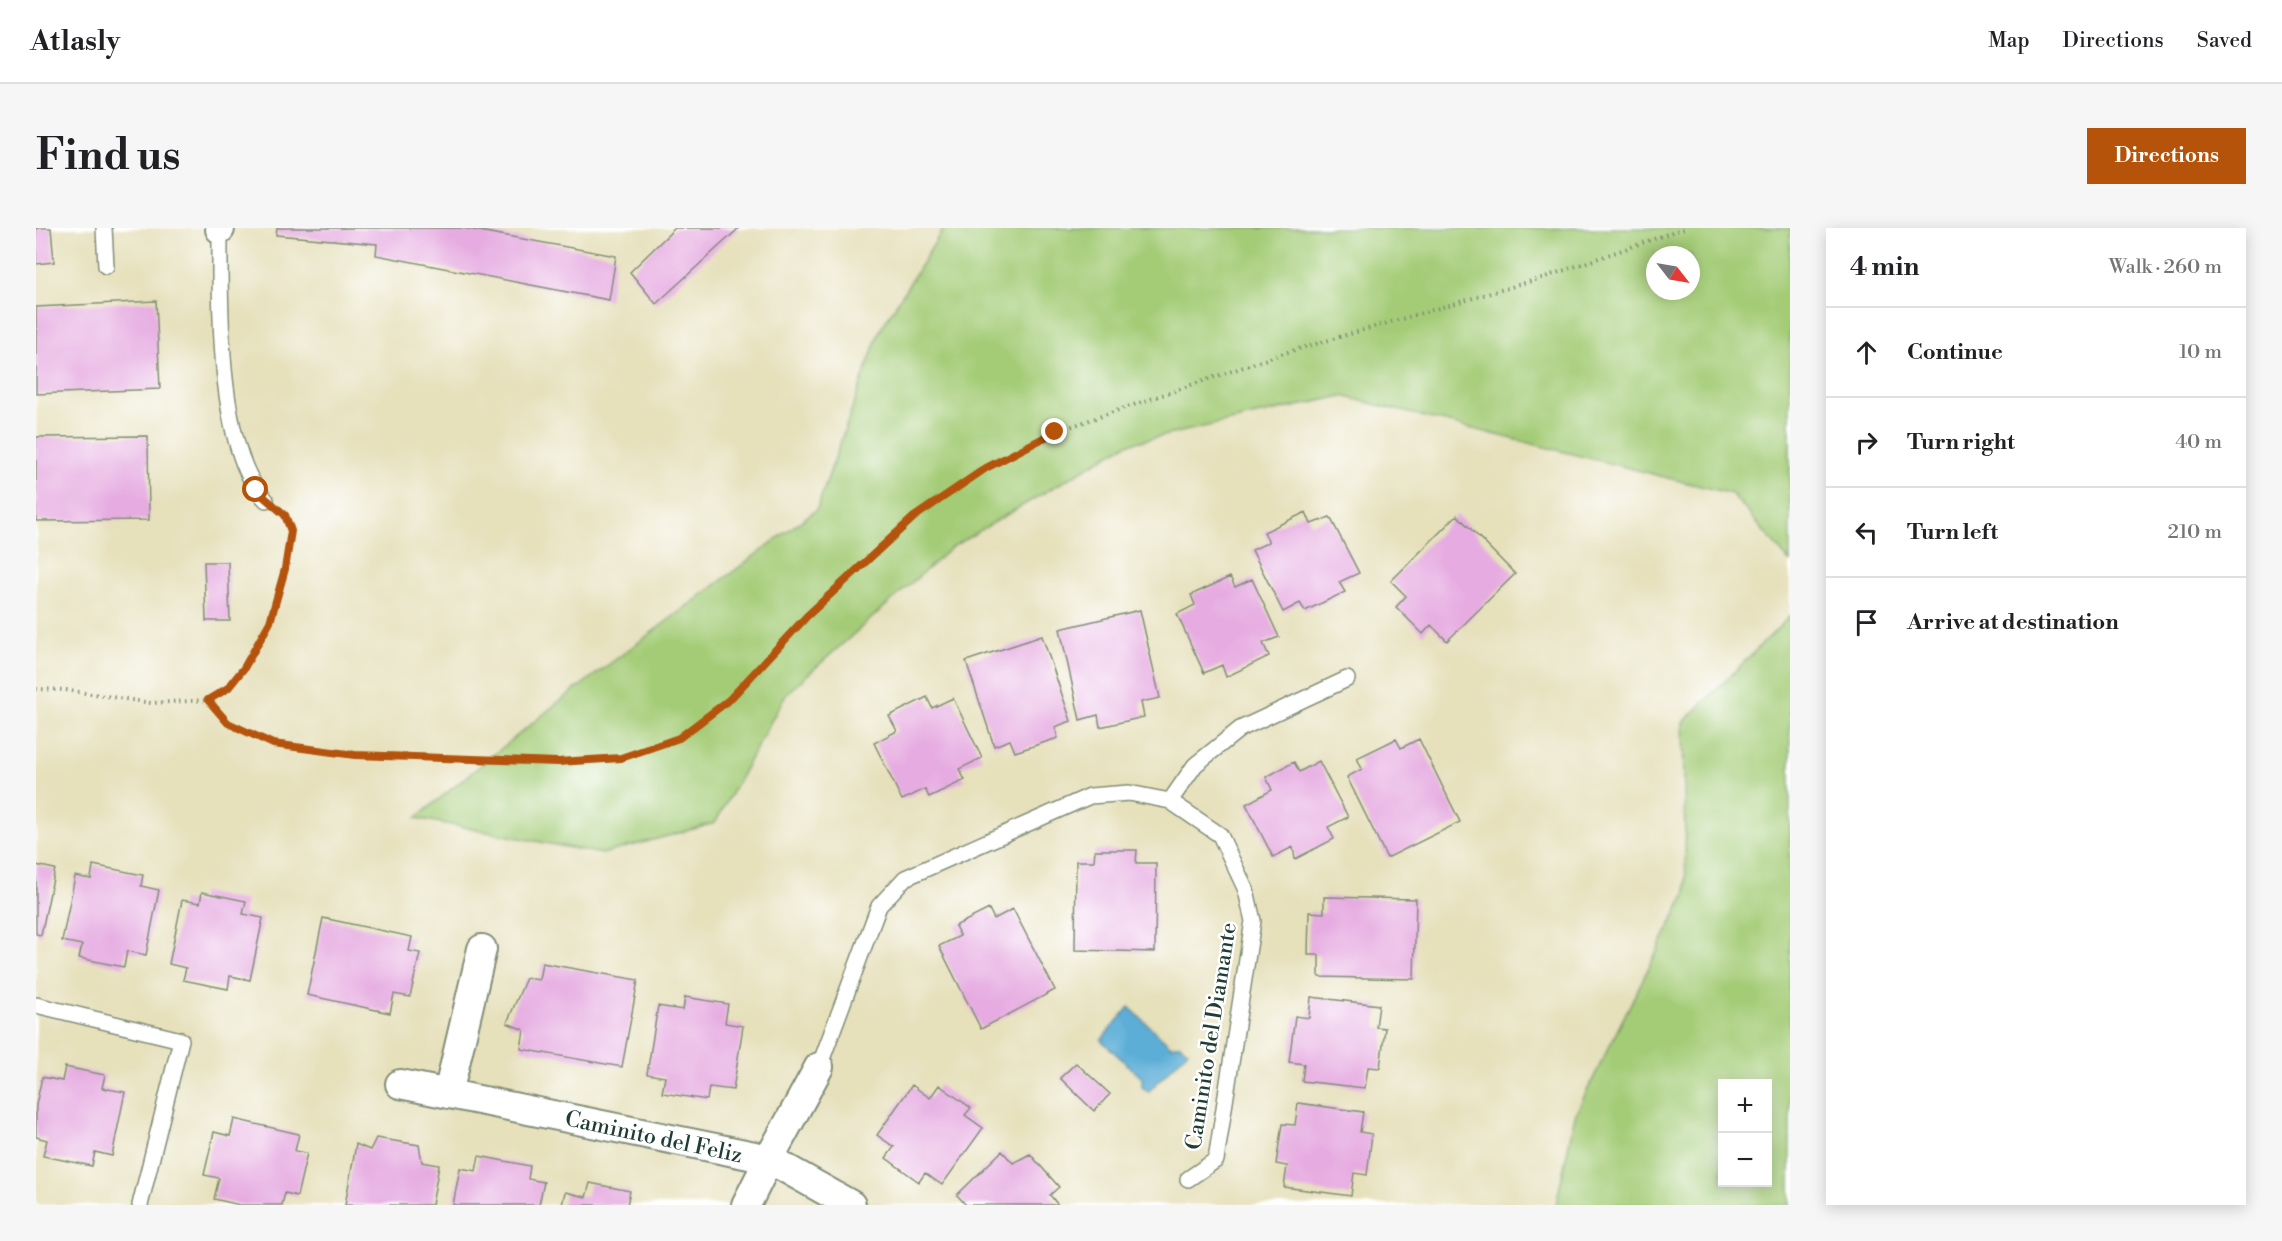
<!DOCTYPE html>
<html lang="en">
<head>
<meta charset="utf-8">
<style>
	body { margin:0; font-family:"Libre Bodoni",serif; background:#f6f6f6; color:#202124 }
	.controls { position:absolute; right:18px; bottom:18px; display:grid; overflow:hidden; border-radius:0px; box-shadow:0 3px 15px #0003 }
	.controls button { width:54px; height:54px; display:grid; place-items:center; padding:0; border:0; border-bottom:2px solid #e0e0e0; background:#fff; color:#202124; font:30px sans-serif }
	.compass { position:absolute; left:1610px; top:18px; width:54px; height:54px; border-radius:50%; background:#fff; box-shadow:0 3px 15px #0003; rotate:121deg }
	.stop { position:absolute; width:18px; height:18px; margin:-14px; border:4px solid #b45309; border-radius:50%; background:#fff }
	.stop.end { background:#b45309; border-color:#fff; box-shadow:0 2px 6px #0008 }
	.list { margin:0; padding:0; list-style:none }
	h2 { display:flex; justify-content:space-between; align-items:center; height:78px; margin:0; padding:0 24px; font-size:26px }
	h2 small { font-size:20px; font-weight:400; color:#757577 }
	.list li { display:grid; grid-template-columns:39px 1fr auto; gap:18px; align-items:center; box-sizing:border-box; height:90px; padding:0 24px; border-top:2px solid #e0e0e0 }
	.list b { display:block; font-size:22px; white-space:nowrap }
	.list em { font-size:20px; font-style:normal; color:#757577 }
	.icon { flex:none; width:33px; height:33px; fill:none; stroke:currentColor; stroke-width:2; stroke-linecap:round; stroke-linejoin:round }
	.map { position:relative; flex:none; width:1754px; height:977px; overflow:hidden; border-radius:0px }
	header { display:flex; align-items:center; gap:36px; box-sizing:border-box; height:84px; padding:0 30px; background:#fff; border-bottom:2px solid #e0e0e0 }
	header strong { font-size:28px }
	nav { display:flex; gap:33px; margin-inline-start:auto; font-size:21px }
	.intro { display:flex; align-items:center; justify-content:space-between; box-sizing:border-box; height:144px; padding:0 36px }
	h1 { margin:0; font-size:42px }
	.button { padding:15px 27px; border-radius:0px; background:#b45309; color:#fff; font-size:21px; font-weight:700 }
	main { display:flex; gap:36px; padding:0 36px }
	aside { flex:1; background:#fff; border-radius:0px; box-shadow:0 3px 15px #0003 }
	.map>svg:first-child { display:block }
	.green { fill:#a4cc77; stroke:#628456; stroke-width:1.5; fill-rule:evenodd }
	.water { fill:#5caed7; stroke:#3e7686; stroke-width:1.5 }
	.building { fill:#e6ace1 }
	.lines { fill:none; stroke-linecap:round; stroke-linejoin:round }
	.service-casing { stroke:#828e78; stroke-width:18 }
	.minor-casing { stroke:#828e78; stroke-width:32 }
	.path { stroke:#828e78; stroke-width:4; stroke-dasharray:1.5 4.5; stroke-linecap:butt }
	.service { stroke:#fff; stroke-width:15 }
	.minor { stroke:#fff; stroke-width:28 }
	.route { stroke:#b45309; stroke-width:8 }
	.labels { text-anchor:middle; stroke-width:5; stroke-linejoin:round; paint-order:stroke }
	.street-label { font-size:22px; fill:#1f3d34; stroke:#fff }
</style>
</head>
<body>
<header>
<strong>Atlasly</strong>
<nav><a>Map</a><a>Directions</a><a>Saved</a></nav>
</header>
<div class="intro"><h1>Find us</h1><a class="button">Directions</a></div>
<main>
<div class="map">
<svg width="1754" height="977" viewBox="0 0 1754 977">
	<rect width="100%" height="100%" fill="#fff"/>
	<filter id="ink" filterUnits="userSpaceOnUse"><feTurbulence type="fractalNoise" baseFrequency=".0167" numOctaves="2"/><feDisplacementMap in="SourceGraphic" scale="12" xChannelSelector="R" yChannelSelector="G"/><feConvolveMatrix kernelMatrix="1 2 1 2 8 2 1 2 1" color-interpolation-filters="sRGB"/></filter>
	<filter id="wash" filterUnits="userSpaceOnUse"><feTurbulence type="fractalNoise" baseFrequency=".008" numOctaves="4" result="noise"/><feDisplacementMap in="SourceGraphic" scale="24" xChannelSelector="R" yChannelSelector="G"/><feGaussianBlur stdDeviation="1.35" result="paint"/><feColorMatrix in="noise" values="0 0 0 0 0 0 0 0 0 0 0 0 0 0 0 0 0 1.4 0 .05"/><feComposite in="paint" operator="in"/></filter>
	<g filter="url(#wash)">
		<rect width="100%" height="100%" fill="#e6e0bb"/>
		<path class="green" d="M908 0H1754V334L1696 266 1306 168 1091 216 916 319 750 466 679 595 566 626 380 590 520 476 781 281 843 104ZM1619 27H1655V63H1619Z
			M1754 388V977H1520L1539 887 1650 665 1647 495ZM1686 856H1732V954H1686Z"/>
		<path class="water" d="M1093 779 1135 818 1144 816 1152 823 1112 864 1106 859V850L1065 812Z"/>
		<g id="blocks">
			<path class="building" d="M0 0H15L18 34 0 36Z
				M241 0H427L580 28 573 72 340 27 341 16 240 7Z
				M639 0H703L620 76 594 44Z
				M120 73 124 161 0 166V79Z
				M112 208 113 292 0 293V209Z
				M1270 284 1275 296 1294 289 1323 345 1303 354 1309 364 1269 383 1264 375 1247 384 1216 322 1233 314 1228 304Z
				M1421 287 1479 346 1411 413 1395 397 1387 406 1360 379 1370 368 1355 353Z
				M168 334H192L194 393H170Z
				M1194 349 1199 359 1216 351 1243 409 1227 415 1233 428 1190 449 1186 437 1168 445 1141 386 1159 377 1155 367Z
				M1104 382 1124 470 1105 474 1108 489 1064 499 1062 487 1044 492 1024 401Z
				M1006 408 1035 493 1019 499 1022 510 979 524 974 512 958 518 930 433Z
				M891 469 896 480 917 470 946 530 923 541 929 552 893 569 889 561 866 572 838 515 861 503 853 488Z
				M1360 511 1365 520 1383 511 1424 594 1351 630 1311 549 1326 541 1321 530Z
				M1283 533 1312 589 1292 599 1298 611 1259 631 1257 619 1237 629 1210 576 1236 562 1230 549 1258 534 1263 544Z
				M1059 622H1101L1100 635H1120L1119 724 1039 722 1040 633H1058Z
				M0 637 19 641 5 707 0 706Z
				M57 637 107 647 105 658 123 662 110 727 91 723 88 739 43 730 46 717 26 713 39 648 55 651Z
				M166 664 210 673 207 686 227 690 214 752 194 748 192 761 147 752 150 740 133 736 146 672 164 675Z
				M1288 669 1380 671 1378 751 1283 749V727H1272L1273 684 1288 685Z
				M953 681 958 691 977 681 1019 762 945 801 903 718 924 708 919 698Z
				M287 690 376 709 373 723 384 725 374 769 358 766 354 785 271 767Z
				M506 735 602 752 586 839 485 821 488 802 471 795 490 750 503 752Z
				M649 769 692 776 689 795 707 798 697 862 673 859 671 872 626 865 629 849 611 846 622 778 647 782Z
				M1275 769 1343 777 1340 799 1349 800 1344 840 1332 839 1329 860 1266 853 1268 836 1253 834 1259 788 1273 790Z
				M1040 835 1074 866 1058 883 1024 850Z
				M29 839 69 847 66 860 89 864 76 928 59 924 56 938 7 928 11 912 0 909V877L6 849 26 853Z
				M876 857 894 870 903 857 935 880 929 887 947 900 906 957 889 945 883 954 850 930 858 919 841 907Z
				M1262 875 1327 884 1324 904 1336 906 1331 947 1318 945 1315 968 1248 959 1251 938 1240 936 1246 896 1259 897Z
				M198 891 263 906 259 923 271 925 261 968 249 965 246 977H204L178 971 183 950 168 947 178 904 194 908Z
				M340 910 383 917 386 934 403 937 396 977H309L320 916 334 922Z
				M966 923 977 935 994 926 1023 959 1014 967 1022 977H930L921 967Z
				M443 928 494 938 492 951 508 954 503 977H417L424 940 440 943Z
				M554 955 594 963 591 977H526L529 964 550 969Z"/>
		</g>
	</g>
	<g filter="url(#ink)">
		<use href="#blocks" fill-opacity="0" stroke="#828e78" stroke-width="1.5"/>
		<g class="lines">
			<g class="service-casing">
				<path id="service" d="M68 0 70 38
					M184 1C184 70 180 222 230 272
					M1134 573 1159 537 1204 501 1311 451
					M0 777 145 812 104 977
					M783 839 843 678 869 650 1054 568 1093 565 1134 573 1184 607 1210 662 1217 693 1180 932 1152 951"/>
			</g>
			<g class="minor-casing">
				<path id="minor" d="M184 0V1
					M364 856 733 931 815 977
					M412 866 446 721
					M710 977 733 931 783 839"/>
			</g>
			<path class="path" d="M0 461 30 462 115 475 172 472 192 460 208 440 234 394 248 341 255 303 248 287
				M172 472 192 495 237 516 319 527 522 534 585 530 643 510 693 472 771 388 878 289 950 240 1019 204 1245 126 1506 50 1649 0"/>
			<use href="#service" class="service"/>
			<use href="#minor" class="minor"/>
		</g>
	</g>
	<g class="lines" filter="url(#ink)">
		<path class="route" d="M220 262 249 287 255 303 249 341 234 394 208 440 192 460 172 472 192 495 237 516 319 527 522 534 585 530 643 510 693 472 771 388 878 289 950 240 1019 204"/>
	</g>
	<g class="labels">
		<g class="street-label">
			<text transform="translate(1174 808) rotate(-81)" y="8">Caminito del Diamante</text>
			<text transform="translate(618 908) rotate(12)" y="8">Caminito del Feliz</text>
		</g>
	</g>
</svg>
<div class="controls">
<button>+</button>
<button>−</button>
</div>
<svg class="compass" viewBox="-18 -18 36 36"><path d="M0-13l5 13h-10z" fill="#e53935"/><path d="M0 13l5-13h-10z" fill="#757577"/></svg>
<div class="stop" style="left:220px;top:262px"></div>
<div class="stop end" style="left:1019px;top:204px"></div>
</div>
<aside>
<h2>4 min<small>Walk · 260 m</small></h2>
<ul class="list">
<li><svg class="icon" aria-label="ahead" viewBox="0 0 24 24"><path d="M12 20V5M6 11l6-6 6 6"/></svg><div><b>Continue</b></div><em>10 m</em></li>
<li><svg class="icon" aria-label="right" viewBox="0 0 24 24"><path d="M7 20v-9h11M14 6l5 5-5 5"/></svg><div><b>Turn right</b></div><em>40 m</em></li>
<li><svg class="icon" aria-label="left" viewBox="0 0 24 24"><path d="M17 20v-9H6M10 6l-5 5 5 5"/></svg><div><b>Turn left</b></div><em>210 m</em></li>
<li><svg class="icon" aria-label="arrive" viewBox="0 0 24 24"><path d="M6 21V4h12l-3 4 3 4H6"/></svg><div><b>Arrive at destination</b></div></li>
</ul>
</aside>
</main>
</body>
</html>
